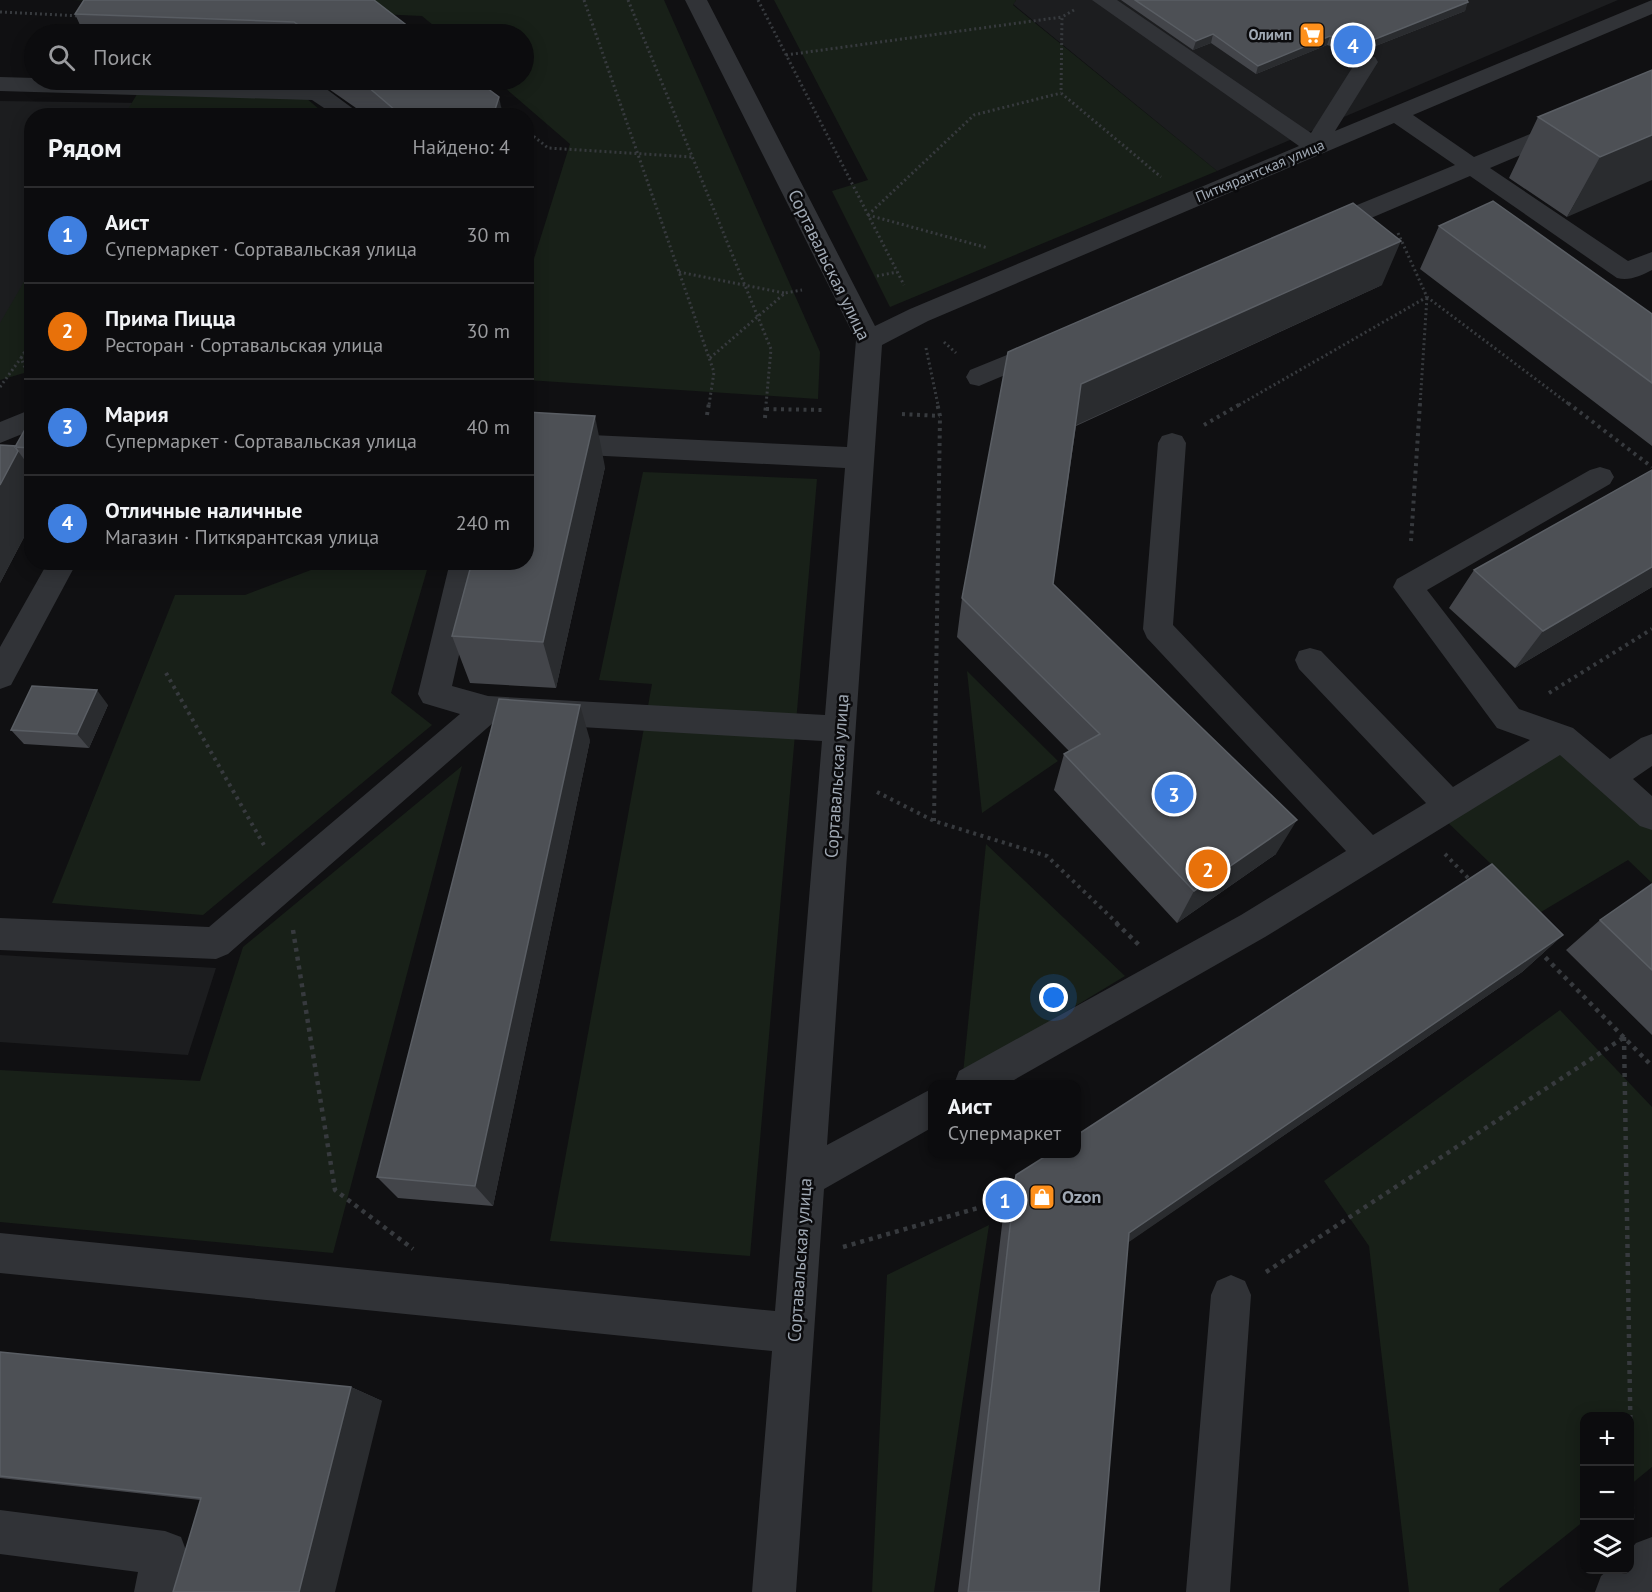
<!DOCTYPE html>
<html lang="ru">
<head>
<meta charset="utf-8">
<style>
	body { margin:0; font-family:"PT Sans",sans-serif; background:#151517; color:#f1f3f6 }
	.controls { position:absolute; right:18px; bottom:18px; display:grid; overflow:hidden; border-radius:12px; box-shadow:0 3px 15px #0003 }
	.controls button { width:54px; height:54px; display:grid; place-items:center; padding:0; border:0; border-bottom:2px solid #2c2c2e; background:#0c0c0e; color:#f1f3f6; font:30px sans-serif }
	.you { position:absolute; left:1054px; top:998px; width:21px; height:21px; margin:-15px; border:4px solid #fff; border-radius:50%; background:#1a73e8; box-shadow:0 0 0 9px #1a73e833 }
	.badge { display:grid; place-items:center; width:39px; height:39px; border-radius:50%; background:#ea580c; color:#fff; font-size:20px; font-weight:700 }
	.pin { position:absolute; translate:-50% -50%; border:3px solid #fff; box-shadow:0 2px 6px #0006 }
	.popup { position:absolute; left:928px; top:1080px; width:153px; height:78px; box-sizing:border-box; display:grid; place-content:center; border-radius:12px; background:#0c0c0e; filter:drop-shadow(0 2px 4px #0005); font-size:20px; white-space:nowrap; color:#9a9b9e }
	.popup b { font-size:22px; color:#f1f3f6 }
	.popup::after { content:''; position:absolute; left:50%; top:100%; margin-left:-12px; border:12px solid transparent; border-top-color:#0c0c0e }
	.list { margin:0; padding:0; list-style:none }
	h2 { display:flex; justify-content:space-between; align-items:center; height:78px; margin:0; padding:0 24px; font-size:26px }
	h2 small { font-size:20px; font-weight:400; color:#9a9b9e }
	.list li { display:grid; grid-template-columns:39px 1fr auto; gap:18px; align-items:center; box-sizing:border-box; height:96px; padding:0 24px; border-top:2px solid #2c2c2e }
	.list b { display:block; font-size:22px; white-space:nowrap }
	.list p { margin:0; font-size:20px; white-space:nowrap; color:#9a9b9e }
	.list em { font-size:20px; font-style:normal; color:#9a9b9e }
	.icon { flex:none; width:33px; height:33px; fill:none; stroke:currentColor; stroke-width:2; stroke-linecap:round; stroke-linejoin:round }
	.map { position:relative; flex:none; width:1652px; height:1592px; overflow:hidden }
	.search { position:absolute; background:#0c0c0e; box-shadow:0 3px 15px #0003; left:24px; top:24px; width:510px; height:66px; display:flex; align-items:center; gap:15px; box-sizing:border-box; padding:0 21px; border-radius:33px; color:#9a9b9e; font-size:22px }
	.panel { position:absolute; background:#0c0c0e; box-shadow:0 3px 15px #0003; left:24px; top:108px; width:510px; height:462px; border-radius:24px }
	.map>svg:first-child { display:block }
	.built { fill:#1c1d1f }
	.green { fill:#182018 }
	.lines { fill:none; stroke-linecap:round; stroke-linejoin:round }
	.path-far2 { stroke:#373a3e; stroke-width:3; stroke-dasharray:2 3; stroke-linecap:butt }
	.path-far1 { stroke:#373a3e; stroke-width:4; stroke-dasharray:3 4.5; stroke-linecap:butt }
	.path { stroke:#373a3e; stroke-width:4.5; stroke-dasharray:4 5; stroke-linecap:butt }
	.minor { fill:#313337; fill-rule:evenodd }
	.wall { fill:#43454a }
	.shaded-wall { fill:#2a2c2f }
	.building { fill:#4d5055; stroke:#5a5e64; stroke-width:1.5 }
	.labels { text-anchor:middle; stroke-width:5; stroke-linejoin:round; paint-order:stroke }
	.far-poi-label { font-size:15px; font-weight:bold; fill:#a0a9b4; stroke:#0b0b0d; text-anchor:end }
	.far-street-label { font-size:15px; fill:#a0a9b4; stroke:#0b0b0d }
	.street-label { font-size:18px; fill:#a0a9b4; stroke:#0b0b0d }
	.poi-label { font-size:18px; font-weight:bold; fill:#a0a9b4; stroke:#0b0b0d; text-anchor:start }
</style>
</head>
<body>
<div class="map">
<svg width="1652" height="1592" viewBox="0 0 1652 1592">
	<rect width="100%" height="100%" fill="#101012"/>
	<path class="built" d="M1016 0H1618L1217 171 1013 4Z
		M0 101 144 103 137 115 32 116 31 292 0 345Z
		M0 955 216 968 188 1055 0 1042Z"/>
	<path class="green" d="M72 0H664L820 352 818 399 527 380V281L570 144 496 80H524V34H444L422 16Z
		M774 0H1016L1013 5 1217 171 890 307 832 191 868 180Z
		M140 89 306 98 326 115 124 116Z
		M31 270V371L0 380V323Z
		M643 472 817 479 750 1256 550 1241 652 684 599 680Z
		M332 562 429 563 391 693 432 725 203 915 52 903 175 595H245Z
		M967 671 1058 761 982 813Z
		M1560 748 1652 829V883L1628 860 1541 912 1441 816Z
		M462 766 333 1253 0 1222V1070L200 1081 243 947Z
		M986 844 1125 976 963 1074Z
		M1560 1010 1652 1107V1467L1630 1485V1416H1584V1521L1499 1589 1500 1592H1409L1369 1246 1324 1181Z
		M989 1225 934 1592H872L887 1275Z"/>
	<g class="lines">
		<path class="path-far2" d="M584 0 714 372 709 405
			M628 0 771 349 766 405
			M758 0 904 285
			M1074 10 1062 17 1061 93 1161 177
			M0 12 80 16
			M786 55 1062 17
			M499 107 510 116
			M526 130 548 148 692 157
			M868 215 974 115 1061 93
			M868 215 988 248
			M1398 233 1427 297 1570 405
			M679 272 784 293
			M877 276 897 272
			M32 339 21 358 32 385
			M944 342 956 353
			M926 348 938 405
			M710 358 785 293 802 290
			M0 387 21 358 32 349
			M1239 405 1427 297
			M1420 405 1427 297"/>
		<path class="path-far1" d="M1568 403 1652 467
			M766 409 825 410
			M902 414 940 416
			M707 415 709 403
			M765 418 766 403
			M1204 425 1242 403
			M1411 541 1420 403
			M166 673 265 847
			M1549 693 1652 629
			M877 792 934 821 1047 856 1118 924
			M934 821 940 416 937 403
			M1445 854 1471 881"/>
		<path class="path" d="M1116 923 1139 945
			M293 930 335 1190 413 1249
			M1539 951 1652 1066
			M1624 1037 1632 1519
			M843 1247 978 1208
			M1266 1272 1623 1038"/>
		<path class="minor" d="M685 0H707L875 326 910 309 1299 146 1092 0H1117L1311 133 1359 57H1375L1378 62 1335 131 1652 0V14L1413 115 1474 157 1557 123H1573L1577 128 1573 133 1490 168 1628 261 1652 252V270C1640 276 1630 281 1617 278L1470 176 1331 235 1322 237 1313 235 1310 229 1313 223 1455 165 1394 123 928 321 882 345 827 1145 933 1088V1127L824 1189 796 1592H752L772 1351 0 1273V1233L775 1311 822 741 494 722 228 954 216 959 0 950V918L209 927 460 714 423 703 418 694 450 562H480L452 686 488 696 825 715 845 468 526 452V432L847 447 856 340Z
			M0 77 317 86 325 88 363 116H336L312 100 0 91Z
			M1046 339 1055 342 1059 348 1055 354 979 386 970 384 966 377 970 370Z
			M32 409V430L0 443V422Z
			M1172 433 1182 436 1186 443 1173 625 1373 835 1426 803 1299 669 1295 660 1299 651 1310 648 1321 651 1453 787 1530 740 1497 728 1393 587 1397 579 1590 470 1600 467 1610 470 1614 477 1610 484 1427 590 1519 709 1573 728 1610 759 1641 738 1652 734V766L1633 779 1652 796V830L1640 826 1560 755 1265 937 1007 1084H954L959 1071 1241 915 1346 851 1147 638 1143 629 1158 443 1162 436Z
			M48 562H77L11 685 0 689V647Z
			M1231 1275 1245 1281 1251 1295 1230 1592H1186L1211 1295 1217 1281Z
			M0 1510 165 1531 181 1537 187 1553 178 1592H134L138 1572 0 1554Z
			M1652 1537V1590L1650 1592H1595L1601 1576 1608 1570H1630V1550L1636 1543Z"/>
	</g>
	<path class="wall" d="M84 0 418 34H84L75 14Z
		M1121 0H1467L1465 11 1355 54 1327 45 1256 74 1211 43 1193 50Z
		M1652 70 1567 217 1509 178 1538 117Z
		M316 80H476L503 116H359L356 108Z
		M1439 226 1652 314V446L1420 269Z
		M1382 285 1076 426 1053 584 1276 854 1177 923 1054 790 1064 754 1069 751 957 637 962 598 1008 352Z
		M32 417V522L0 583 16 446Z
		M605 467 556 688 470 683 452 636Z
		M1652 470V587L1515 668 1449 608 1474 570Z
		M108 705 89 748 24 744 11 730Z
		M590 740 493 1206 398 1198 377 1177Z
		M1652 884V1035L1566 950 1600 920Z
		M1563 935 1522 972 1128 1242 1099 1592H958L1005 1200 1016 1175Z
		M0 1352 351 1387 382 1401 200 1500 0 1478Z"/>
	<path class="shaded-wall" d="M1468 2 1465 11 1355 54 1358 46Z
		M1213 34 1211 43 1193 50 1196 41Z
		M1330 36 1327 45 1256 74 1258 66Z
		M499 97 503 116H493Z
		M1652 135V180L1567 217 1600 157Z
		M1401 241 1382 285 1072 427 1081 384Z
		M595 416 605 467 556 688 543 642Z
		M18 451 32 470V522L0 583V485Z
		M1652 567V587L1515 668 1543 631Z
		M97 690 108 705 89 748 77 734Z
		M580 705 590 740 493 1206 475 1186Z
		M1297 820 1276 854 1177 923 1194 891Z
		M1563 935 1522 972 1110 1255 1129 1233Z
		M351 1387 382 1401 335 1592H299Z"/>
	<path class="building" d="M84 0H374L418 34H311L294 22 75 14Z
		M1135 0H1467L1468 2 1358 46 1330 36 1258 66 1213 34 1196 41Z
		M1652 70V135L1600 157 1538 117Z
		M360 80H476L499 97 493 116H402Z
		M1493 201 1652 314V383L1439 226Z
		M1353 203 1401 241 1081 384 1053 584 1297 820 1194 891 1064 754 1100 734 962 598 1008 352Z
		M526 412 595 416 543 642 452 636 472 562H526Z
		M32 417V448L15 447Z
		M0 445 16 446 15 447 18 451 0 485Z
		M1652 470V567L1543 631 1474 570Z
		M32 686 97 690 77 734 11 730Z
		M499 699 580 705 475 1186 377 1177Z
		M1492 864 1563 935 1129 1233 1099 1592H968L1016 1175 1049 1154H1077V1135Z
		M1652 884V970L1600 920Z
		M0 1352 351 1387 299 1592H173L201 1498 0 1476Z"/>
	<defs>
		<g id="supermarket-square" transform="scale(1.35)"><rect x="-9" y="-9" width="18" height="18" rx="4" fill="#fe901c" stroke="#0b0b0d"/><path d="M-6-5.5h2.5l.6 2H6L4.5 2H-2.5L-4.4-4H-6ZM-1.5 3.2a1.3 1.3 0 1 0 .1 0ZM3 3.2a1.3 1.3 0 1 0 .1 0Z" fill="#fff"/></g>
		<g id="shop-square" transform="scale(1.35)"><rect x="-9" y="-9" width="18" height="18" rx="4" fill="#fe901c" stroke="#0b0b0d"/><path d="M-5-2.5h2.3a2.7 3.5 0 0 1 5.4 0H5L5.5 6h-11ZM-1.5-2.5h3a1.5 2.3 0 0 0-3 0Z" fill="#fff"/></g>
	</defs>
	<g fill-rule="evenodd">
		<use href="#supermarket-square" x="1312" y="35"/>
		<use href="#shop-square" x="1042" y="1197"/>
	</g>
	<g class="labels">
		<g class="far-poi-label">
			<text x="1292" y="40">Олимп</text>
		</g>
		<g class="far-street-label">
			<text transform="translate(1260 171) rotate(-23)" y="5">Питкярантская улица</text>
		</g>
		<g class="street-label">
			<text transform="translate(829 265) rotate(64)" y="6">Сортавальская улица</text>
			<text transform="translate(837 776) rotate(-86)" y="6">Сортавальская улица</text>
			<text transform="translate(800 1260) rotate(-86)" y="6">Сортавальская улица</text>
		</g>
		<g class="poi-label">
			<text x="1062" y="1203">Ozon</text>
		</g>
	</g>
</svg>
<div class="controls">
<button>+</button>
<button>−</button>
<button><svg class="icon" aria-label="layers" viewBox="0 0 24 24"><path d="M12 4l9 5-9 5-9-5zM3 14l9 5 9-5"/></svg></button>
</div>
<div class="you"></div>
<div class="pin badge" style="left:1005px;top:1200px;background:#3f7fe0">1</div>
<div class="popup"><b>Аист</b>Супермаркет</div>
<div class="pin badge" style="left:1208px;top:869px;background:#e8710a">2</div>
<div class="pin badge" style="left:1174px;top:794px;background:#3f7fe0">3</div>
<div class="pin badge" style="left:1353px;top:45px;background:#3f7fe0">4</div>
<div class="search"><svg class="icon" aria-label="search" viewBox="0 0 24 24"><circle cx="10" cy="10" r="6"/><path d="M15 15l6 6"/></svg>Поиск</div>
<section class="panel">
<h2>Рядом<small>Найдено: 4</small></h2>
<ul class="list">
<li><span class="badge" style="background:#3f7fe0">1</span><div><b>Аист</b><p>Супермаркет · Сортавальская улица</p></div><em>30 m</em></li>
<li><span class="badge" style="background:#e8710a">2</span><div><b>Прима Пицца</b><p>Ресторан · Сортавальская улица</p></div><em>30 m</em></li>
<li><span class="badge" style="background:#3f7fe0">3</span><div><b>Мария</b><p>Супермаркет · Сортавальская улица</p></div><em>40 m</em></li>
<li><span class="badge" style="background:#3f7fe0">4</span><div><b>Отличные наличные</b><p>Магазин · Питкярантская улица</p></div><em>240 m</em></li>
</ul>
</section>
</div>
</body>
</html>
